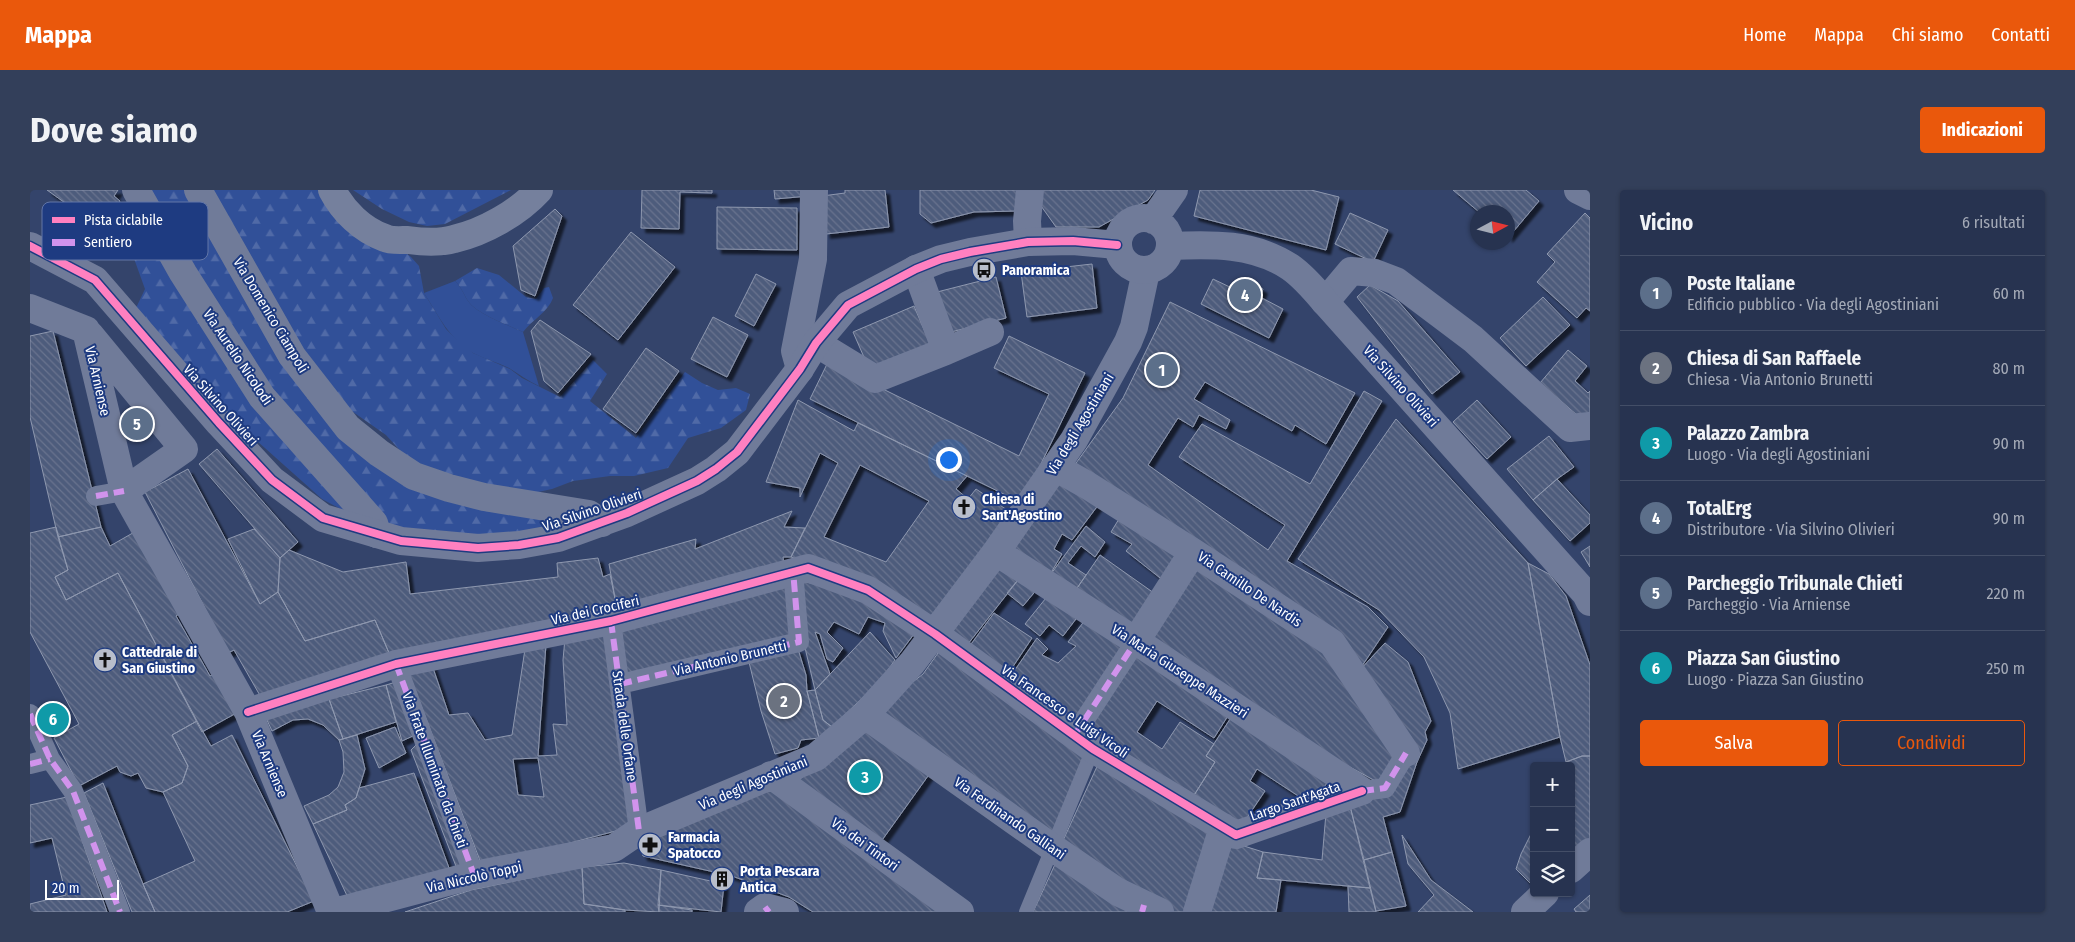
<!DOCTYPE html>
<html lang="it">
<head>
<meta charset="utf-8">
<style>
	body { margin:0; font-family:"Fira Sans Condensed",sans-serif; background:#333f5a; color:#f1f3f6 }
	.controls { position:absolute; right:15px; bottom:15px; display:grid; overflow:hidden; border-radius:5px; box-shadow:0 1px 4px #0004 }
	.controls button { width:45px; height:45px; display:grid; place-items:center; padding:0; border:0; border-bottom:1px solid #434e67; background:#273350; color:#f1f3f6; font:25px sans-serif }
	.compass { position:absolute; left:1440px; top:15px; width:45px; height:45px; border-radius:50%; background:#273350; box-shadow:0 1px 4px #0004; rotate:83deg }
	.scale { position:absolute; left:15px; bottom:12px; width:74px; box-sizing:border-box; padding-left:5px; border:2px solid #fff; border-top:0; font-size:14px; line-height:18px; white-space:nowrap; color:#fff; -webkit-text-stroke:4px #1e3b81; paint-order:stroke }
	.you { position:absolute; left:918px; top:269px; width:18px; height:18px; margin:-12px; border:4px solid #fff; border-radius:50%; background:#1a73e8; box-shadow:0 0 0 8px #1a73e833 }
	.badge { display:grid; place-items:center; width:32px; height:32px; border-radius:50%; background:#ea580c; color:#fff; font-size:16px; font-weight:700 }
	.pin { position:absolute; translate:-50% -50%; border:2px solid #fff; box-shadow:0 1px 5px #0006 }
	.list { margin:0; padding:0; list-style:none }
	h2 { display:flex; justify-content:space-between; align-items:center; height:65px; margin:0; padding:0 20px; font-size:21px }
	h2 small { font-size:16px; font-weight:400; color:#a4aab7 }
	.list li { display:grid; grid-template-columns:32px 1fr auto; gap:15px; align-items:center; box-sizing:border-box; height:75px; padding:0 20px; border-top:1px solid #434e67 }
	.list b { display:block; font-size:19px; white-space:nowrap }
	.list p { margin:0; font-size:16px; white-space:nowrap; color:#a4aab7 }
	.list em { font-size:16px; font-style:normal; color:#a4aab7 }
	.actions { display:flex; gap:10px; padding:15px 20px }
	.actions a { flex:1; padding:11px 0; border:1px solid #ea580c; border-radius:5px; text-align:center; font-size:18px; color:#ea580c }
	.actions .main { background:#ea580c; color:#fff }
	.icon { flex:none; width:28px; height:28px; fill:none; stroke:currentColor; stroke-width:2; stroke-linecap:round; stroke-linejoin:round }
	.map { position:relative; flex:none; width:1560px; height:722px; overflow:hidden; border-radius:5px }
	header { display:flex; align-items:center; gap:30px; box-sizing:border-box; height:70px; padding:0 25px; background:#ea580c; color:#fff }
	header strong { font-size:24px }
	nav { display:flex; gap:28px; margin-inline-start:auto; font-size:18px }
	.intro { display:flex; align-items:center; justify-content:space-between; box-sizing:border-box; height:120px; padding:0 30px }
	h1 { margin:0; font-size:35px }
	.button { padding:12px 22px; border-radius:5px; background:#ea580c; color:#fff; font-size:18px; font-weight:700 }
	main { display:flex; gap:30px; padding:0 30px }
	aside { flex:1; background:#273350; border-radius:5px; box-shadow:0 1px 4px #0004 }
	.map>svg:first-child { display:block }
	.grass { fill:#315098 }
	.forest { fill:url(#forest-firs) }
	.building { fill:url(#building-back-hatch); stroke:#8e98af; fill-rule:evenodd; filter:url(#shadow) }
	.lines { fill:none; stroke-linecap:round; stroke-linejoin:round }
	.service { stroke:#707b99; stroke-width:14 }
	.pedestrian { stroke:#707b99; stroke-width:20 }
	.minor { stroke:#707b99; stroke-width:28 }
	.tertiary { stroke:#707b99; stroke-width:28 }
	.secondary { stroke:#75809d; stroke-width:28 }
	.quiet { stroke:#d193ec; stroke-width:6; stroke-dasharray:12 6; stroke-linecap:butt }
	.cycleway-casing { stroke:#1e3b81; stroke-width:11 }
	.cycleway { stroke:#ff80c0; stroke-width:8 }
	.labels { text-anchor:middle; stroke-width:4; stroke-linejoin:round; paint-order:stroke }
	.poi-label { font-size:14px; font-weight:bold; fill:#fff; stroke:#1e3b81; text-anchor:start }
	.street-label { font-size:14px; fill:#fff; stroke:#1e3b81 }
	.key { fill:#1e3b81; stroke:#6276a7; stroke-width:1 }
	.key-label { font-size:14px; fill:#fff }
</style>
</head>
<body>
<header>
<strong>Mappa</strong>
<nav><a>Home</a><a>Mappa</a><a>Chi siamo</a><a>Contatti</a></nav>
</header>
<div class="intro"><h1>Dove siamo</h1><a class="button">Indicazioni</a></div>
<main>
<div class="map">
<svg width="1560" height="722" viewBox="0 0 1560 722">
	<defs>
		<pattern id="forest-firs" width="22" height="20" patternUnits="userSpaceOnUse" patternTransform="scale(1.25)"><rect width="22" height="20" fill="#315098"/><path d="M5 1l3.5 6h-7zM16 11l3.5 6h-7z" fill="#506aa7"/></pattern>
		<pattern id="building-back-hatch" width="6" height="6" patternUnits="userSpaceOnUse" patternTransform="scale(1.25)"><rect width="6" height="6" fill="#4e5b7b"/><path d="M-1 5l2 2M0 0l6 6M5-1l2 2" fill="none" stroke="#69748f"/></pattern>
		<filter id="shadow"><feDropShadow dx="4.5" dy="4.5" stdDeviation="1" flood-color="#0009"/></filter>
	</defs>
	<rect width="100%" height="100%" fill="#34446b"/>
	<path class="grass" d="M425 91C432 98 433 103 438 111 447 124 478 135 493 142L509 196C498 191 489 184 479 178 467 172 454 169 443 163 420 150 408 125 394 103Z"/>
	<path class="forest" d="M105 0H154L308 246 517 329 510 343 443 351 331 330 292 309 198 225 106 118 115 99 97 49 111 22Z
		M179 0H296L381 67 389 76 394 103 416 139 426 149 443 163 480 179 492 188 530 207 563 170 577 184 560 211 606 248 655 182 672 193 688 200 706 198 720 204 716 220 691 238 658 248 638 278 604 286H580L543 291 522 299 494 305 386 278 356 245 316 217 277 176Z
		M323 0H481L415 34 397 36 379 32 352 19Z
		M447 78 469 85 496 107 506 109 514 98 519 97 523 108C518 122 502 130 493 142 478 135 447 124 438 111 433 103 432 98 425 91Z"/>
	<path class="building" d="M17 0H88L84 6 90 11 85 18 101 30 87 50Z
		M612 0H682V3L650 2 649 39 611 38Z
		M744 0H778L779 6 745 9Z
		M815 0H855L859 37 796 44 792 6 815 3Z
		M890 0H988L987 21 944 22 901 33 890 24Z
		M1010 0H1125L1118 10 1069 37H1026L1004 6Z
		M1170 0H1281L1309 7 1296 60 1164 26Z
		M1423 0H1496L1509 11 1478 48V22H1449Z
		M687 17 767 18V60L687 59Z
		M525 19 532 26 505 106 491 100 483 56Z
		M1320 23 1358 40 1343 72 1305 54Z
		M1555 23 1560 28V121L1556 118 1547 128 1507 92 1525 72 1517 64Z
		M601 42 645 77 588 150 543 115Z
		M1062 74 1067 118 997 127 991 82Z
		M726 84 746 94 724 136 705 126Z
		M966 87 976 128 917 143 907 102Z
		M1183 89 1206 100 1212 89 1233 99 1230 107 1253 119 1239 148 1171 114Z
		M1340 95 1368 111 1430 182 1402 204 1327 107Z
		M1513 107 1540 135 1496 176 1470 148Z
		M1140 112 1325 203 1296 254 1265 235 1262 241 1175 192 1164 209 1200 230 1196 239 1169 225 1163 237 1148 228 1118 275 1238 360 1255 335 1149 267 1172 234 1280 294 1334 201 1352 211 1257 371 1338 417 1358 437 1328 482 1041 280 1093 208Z
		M884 116 901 156 840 181 823 142Z
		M683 127 718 145 697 187 661 169Z
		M510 130 561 164 528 203 514 191 501 141Z
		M23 141 71 337 28 347 0 227V146Z
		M979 146 1055 183 992 313 780 209 798 172 989 266 1019 204 964 178Z
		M616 158 649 181 606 243 573 219Z
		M1538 160 1557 176 1545 191 1558 203 1560 201V226L1555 232 1510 193Z
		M768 210 824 241 828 233 937 286 926 299 938 309 946 299 983 324 897 431 851 399 761 367 808 273 790 263 770 307V298L736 292ZM830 275 899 311 856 372 794 347Z
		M1447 210 1481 247 1457 269 1423 232Z
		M1366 229 1498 373 1530 547 1428 579 1420 523 1394 467 1349 420 1268 369Z
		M1519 246 1544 277 1527 289 1503 310 1477 279Z
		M187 259 268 352 250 368 169 274Z
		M158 279 230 414 248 402 275 451 345 430 362 470 232 509 204 460 198 463 115 302Z
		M1029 285 1072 310 1042 350 1032 344 1024 359 1032 364 1018 388 978 358Z
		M1527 289 1560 325V333L1540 351 1503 310Z
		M762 321 754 337 775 338 761 367H753L754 377 587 419 579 374 666 349 665 359Z
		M1092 324 1158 363 1139 395 1096 361 1102 354 1081 342Z
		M1056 336 1075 352 1065 367 1051 356 1038 373 1056 385 1043 404 1018 388Z
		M26 337 38 380 25 387 36 410 88 383 167 531 142 545 158 576 152 593 133 602 116 598 108 583 101 586 90 582 87 576 49 596 24 548 49 534 0 442V343Z
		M71 337 80 356 108 340 156 419 146 426 180 486 190 481 210 521 172 542 88 383 36 410 25 387 38 380 28 347Z
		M224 339 250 368 248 402 230 414 198 349Z
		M1560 356V377L1551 362Z
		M259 360 313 382 376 372 380 404 528 387 527 373 568 368 573 387 580 384 587 419 362 470 345 430 275 451 248 402 250 368Z
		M1070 365 1131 408 1106 451 1043 404Z
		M1169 368 1299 458 1370 564 1351 594 1318 576 1120 452Z
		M969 370 992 385 934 459 916 447Z
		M1498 373 1519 384 1536 406 1560 475V566H1552L1536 572 1530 547Z
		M992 385 1008 398 993 416 977 403Z
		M757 388 763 450 596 486 588 434Z
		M772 391 825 404 884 444 866 468 853 441 855 433 838 427 829 444 804 432 797 442 813 458 803 472 797 469 790 444 785 442 800 484 785 500 772 445Z
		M1020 403 1049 425 1033 446 1019 435 1010 446 995 434Z
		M964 423 1002 448 976 487 936 461Z
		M1056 429 1100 453 1045 535 978 490 1007 448 1018 459 1012 465 1028 473 1046 456 1038 452Z
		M574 440 601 637 452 676 379 484 402 475 419 525 438 523 455 550 482 545 495 459 516 454 508 566 527 565 523 534 537 535 533 470 535 448ZM508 568 514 607 488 605 483 569Z
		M840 442 865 470 850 491 802 537 793 530 785 500Z
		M1355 453 1378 472 1401 531 1395 542 1397 550 1387 572 1328 482Z
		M913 456 1057 563 1022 647 843 523 893 484Z
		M768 459 776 485 777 501 789 548 771 550 768 558 745 564 731 521 717 464Z
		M1109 461 1201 521 1184 548 1127 511 1107 542 1132 559 1150 532 1184 554 1176 566 1185 572 1161 610 1057 541Z
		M366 492 385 545 372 551 356 495Z
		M356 495 366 532 313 549 299 509Z
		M785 500 793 530 802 537 789 548 777 501Z
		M299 509 313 549 309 550 293 535 278 529 263 530 242 541 236 528Z
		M1204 523 1301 587 1282 615 1227 579 1220 591 1235 601 1208 641 1161 610 1185 572 1176 566Z
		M167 531 181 556 202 545 284 711 257 722H125L113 694 165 671 133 602 152 593 158 576 142 545Z
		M837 533 903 579 850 653 763 595Z
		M365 537 376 563 349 578 336 548Z
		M327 545 335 579 326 608 315 615 317 620 283 634 274 616 299 605 308 597 314 582 313 562 309 550Z
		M389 552 438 682 429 684 381 560Z
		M1381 563 1387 572 1370 622 1353 627 1362 662 1334 670 1320 616Z
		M1552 566H1560V653L1541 672V576H1534L1536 572Z
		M1070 570 1188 640 1158 722H1142L1030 657Z
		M384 583 422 686 321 714 283 634 317 620 315 615 326 608 329 598Z
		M73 593 113 694 125 722H102L54 603Z
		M742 593 919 722H783L759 707 702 686 613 666 609 654Z
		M37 607 77 722H0V714L36 705 22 648 0 653V615Z
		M1320 616 1340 698 1227 688 1233 662 1292 670 1296 623Z
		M1504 638V697L1486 679 1491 664Z
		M1372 645 1401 690 1443 722H1388L1404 705 1378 674Z
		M1195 650 1233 662 1227 688 1251 690 1246 722H1178Z
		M1362 662 1376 716 1346 721 1334 670Z
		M1027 670 1104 722H1003Z
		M594 673 631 680 629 722 595 720 554 714 552 677Z
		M552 677 554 714 595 720V722H375L441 700Z
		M631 680 694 694 691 722 628 715Z
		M691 684 696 685 694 694 689 693Z
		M1318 696 1340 698 1346 722H1319Z
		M1560 705V722H1546L1544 719Z
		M628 715 662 720V722H629Z"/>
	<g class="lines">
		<path class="service" d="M996 722 1063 559"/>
		<path class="pedestrian" d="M66 306 94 301
			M581 431 609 641
			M366 474 444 685
			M590 494 769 452 763 380
			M0 524 20 569 43 601 90 722
			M1044 546 1106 451
			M0 574 20 569
			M1332 601 1355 598 1376 563"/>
		<path class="minor" d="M106 0 153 83 232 207 344 333 347 344
			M1548 0 1560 6
			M998 52 997 31 1000 0
			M1295 112 1321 81 1345 83 1366 91 1443 149 1540 238 1560 236
			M0 118 56 140 94 301 218 522 301 722
			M60 145 154 259 94 301
			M786 153 845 189 916 161 886 79
			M916 161 960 142
			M770 179 765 161 783 69 784 0
			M1025 277 1057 295 1163 362 1302 453 1376 563
			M966 362 1106 451 1332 601
			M1106 451 1163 362
			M218 522 366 474 581 431 778 378 838 400 905 444 1063 559 1206 645 1332 601
			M835 525 1023 658 1088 702 1130 722
			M741 585 930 722
			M304 722 444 685 584 658 609 641 786 567 835 525 882 473 966 362 1044 250 1098 152 1104 137 1116 81
			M728 722 735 717 755 722
			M1167 722 1193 637"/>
		<path class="tertiary" d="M168 0 262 166 318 238 349 263 384 286 419 298 454 307 559 324 572 333
			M1088 54a26 26 0 1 1 52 0a26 26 0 1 1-52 0Z
			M1123 30 1144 0
			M0 56 65 90 189 233 242 290 293 328 371 351 448 358 489 355 528 348 597 323 667 291 686 279 707 262 770 179 786 153 818 115 886 79 911 69 940 62 998 52 1043 51 1087 55
			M1140 56C1181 54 1224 53 1260 77 1273 86 1285 100 1295 112L1556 404 1560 412
			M1541 679 1560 662
			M1495 722 1515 703"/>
		<path class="secondary" d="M302 0C313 21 332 40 355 48 361 51 370 50 378 50 392 52 410 53 424 49 454 42 488 23 509 0"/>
		<path class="quiet" d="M66 306 94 301
			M581 431 609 641
			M366 474 444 685
			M590 494 769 452 763 380
			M0 524 20 569 43 601 90 722
			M1044 546 1106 451
			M0 574 20 569
			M1332 601 1355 598 1376 563
			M735 717 739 722
			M1112 722 1114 715"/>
		<g class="cycleway-casing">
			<path id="cycleway" d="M0 56 65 90 189 233 242 290 293 328 371 351 448 358 489 355 528 348 597 323 667 291 686 279 707 262 770 179 786 153 818 115 886 79 911 69 940 62 998 52 1043 51 1087 55
				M218 522 366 474 581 431 778 378 838 400 905 444 1063 559 1206 645 1332 601"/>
		</g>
		<use href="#cycleway" class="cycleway"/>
	</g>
	<defs>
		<g id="bus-disc" transform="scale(1.25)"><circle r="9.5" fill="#b8becb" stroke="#1e3b81"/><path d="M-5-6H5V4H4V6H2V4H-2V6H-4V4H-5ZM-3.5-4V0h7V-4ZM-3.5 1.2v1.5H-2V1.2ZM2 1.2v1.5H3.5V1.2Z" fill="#111"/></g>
		<g id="church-disc" transform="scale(1.25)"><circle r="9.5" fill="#b8becb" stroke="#1e3b81"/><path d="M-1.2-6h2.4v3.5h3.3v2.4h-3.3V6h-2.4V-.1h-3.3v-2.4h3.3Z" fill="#111"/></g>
		<g id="pharmacy-disc" transform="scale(1.25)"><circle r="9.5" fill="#b8becb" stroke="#1e3b81"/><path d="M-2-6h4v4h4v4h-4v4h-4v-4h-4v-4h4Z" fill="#111"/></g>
		<g id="building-disc" transform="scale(1.25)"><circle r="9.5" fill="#b8becb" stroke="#1e3b81"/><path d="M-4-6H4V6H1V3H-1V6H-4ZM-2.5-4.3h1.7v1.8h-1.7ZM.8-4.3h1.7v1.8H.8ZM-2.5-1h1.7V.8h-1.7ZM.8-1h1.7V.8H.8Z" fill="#111"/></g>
	</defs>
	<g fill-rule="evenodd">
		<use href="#bus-disc" x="954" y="80"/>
		<use href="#church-disc" x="934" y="317"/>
		<use href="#church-disc" x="75" y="470"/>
		<use href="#pharmacy-disc" x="620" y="655"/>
		<use href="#building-disc" x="692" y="689"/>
	</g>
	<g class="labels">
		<g class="poi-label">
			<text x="972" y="85">Panoramica</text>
			<text x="952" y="314">Chiesa di<tspan x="952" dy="16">Sant'Agostino</tspan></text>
			<text x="92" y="467">Cattedrale di<tspan x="92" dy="16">San Giustino</tspan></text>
			<text x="638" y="652">Farmacia<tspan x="638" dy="16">Spatocco</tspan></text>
			<text x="710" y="686">Porta Pescara<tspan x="710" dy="16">Antica</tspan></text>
		</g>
		<g class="street-label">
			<text transform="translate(241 125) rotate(59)" y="5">Via Domenico Ciampoli</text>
			<text transform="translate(208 167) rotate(56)" y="5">Via Aurelio Nicolodi</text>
			<text transform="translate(68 191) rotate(77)" y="5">Via Arniense</text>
			<text transform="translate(1371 196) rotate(48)" y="5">Via Silvino Olivieri</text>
			<text transform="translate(191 215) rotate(48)" y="5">Via Silvino Olivieri</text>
			<text transform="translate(1050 234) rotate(-59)" y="5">Via degli Agostiniani</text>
			<text transform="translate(562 320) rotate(-19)" y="5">Via Silvino Olivieri</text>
			<text transform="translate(1220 399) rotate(34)" y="5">Via Camillo De Nardis</text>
			<text transform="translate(565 420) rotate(-13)" y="5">Via dei Crociferi</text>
			<text transform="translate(700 468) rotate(-13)" y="5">Via Antonio Brunetti</text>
			<text transform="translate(1150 481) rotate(33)" y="5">Via Maria Giuseppe Mazzieri</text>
			<text transform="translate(1035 521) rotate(35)" y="5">Via Francesco e Luigi Vicoli</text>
			<text transform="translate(595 536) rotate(82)" y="5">Strada delle Orfane</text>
			<text transform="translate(240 574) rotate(67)" y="5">Via Arniense</text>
			<text transform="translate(405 580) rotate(70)" y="5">Via Frate Illuminato da Chieti</text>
			<text transform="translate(723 593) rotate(-23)" y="5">Via degli Agostiniani</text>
			<text transform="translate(1265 611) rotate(-19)" y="5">Largo Sant'Agata</text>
			<text transform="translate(980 628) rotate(35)" y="5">Via Ferdinando Galliani</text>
			<text transform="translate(835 654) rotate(36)" y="5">Via dei Tintori</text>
			<text transform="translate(444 687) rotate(-13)" y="5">Via Niccolò Toppi</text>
		</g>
	</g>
	<rect x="12" y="12" width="166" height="58" rx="8" class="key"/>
	<rect x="22" y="27" width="23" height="6" fill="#ff80c0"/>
	<rect x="22" y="49" width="23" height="7" fill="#d193ec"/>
	<g class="key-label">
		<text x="54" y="35">Pista ciclabile</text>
		<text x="54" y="57">Sentiero</text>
	</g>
</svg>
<div class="controls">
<button>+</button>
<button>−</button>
<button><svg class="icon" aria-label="layers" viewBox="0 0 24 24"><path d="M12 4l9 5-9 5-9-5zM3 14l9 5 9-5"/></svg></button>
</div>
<svg class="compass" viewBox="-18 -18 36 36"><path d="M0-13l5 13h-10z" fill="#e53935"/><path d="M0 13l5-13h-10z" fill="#a4aab7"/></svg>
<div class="scale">20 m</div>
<div class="you"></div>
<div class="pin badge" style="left:1132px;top:180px;background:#5c6f8a">1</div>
<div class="pin badge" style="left:754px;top:511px;background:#6b7280">2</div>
<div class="pin badge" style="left:835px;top:587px;background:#0f9aa8">3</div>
<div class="pin badge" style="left:1215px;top:105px;background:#5c6f8a">4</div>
<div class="pin badge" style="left:107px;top:234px;background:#5c6f8a">5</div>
<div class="pin badge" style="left:23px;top:529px;background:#0f9aa8">6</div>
</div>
<aside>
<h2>Vicino<small>6 risultati</small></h2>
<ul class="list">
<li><span class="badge" style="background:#5c6f8a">1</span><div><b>Poste Italiane</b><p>Edificio pubblico · Via degli Agostiniani</p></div><em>60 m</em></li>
<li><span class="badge" style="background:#6b7280">2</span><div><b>Chiesa di San Raffaele</b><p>Chiesa · Via Antonio Brunetti</p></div><em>80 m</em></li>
<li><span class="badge" style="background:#0f9aa8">3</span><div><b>Palazzo Zambra</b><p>Luogo · Via degli Agostiniani</p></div><em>90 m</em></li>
<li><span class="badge" style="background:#5c6f8a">4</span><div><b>TotalErg</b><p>Distributore · Via Silvino Olivieri</p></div><em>90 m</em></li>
<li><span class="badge" style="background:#5c6f8a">5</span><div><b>Parcheggio Tribunale Chieti</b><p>Parcheggio · Via Arniense</p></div><em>220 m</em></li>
<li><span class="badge" style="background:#0f9aa8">6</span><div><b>Piazza San Giustino</b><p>Luogo · Piazza San Giustino</p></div><em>250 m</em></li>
</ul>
<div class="actions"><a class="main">Salva</a><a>Condividi</a></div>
</aside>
</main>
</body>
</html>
